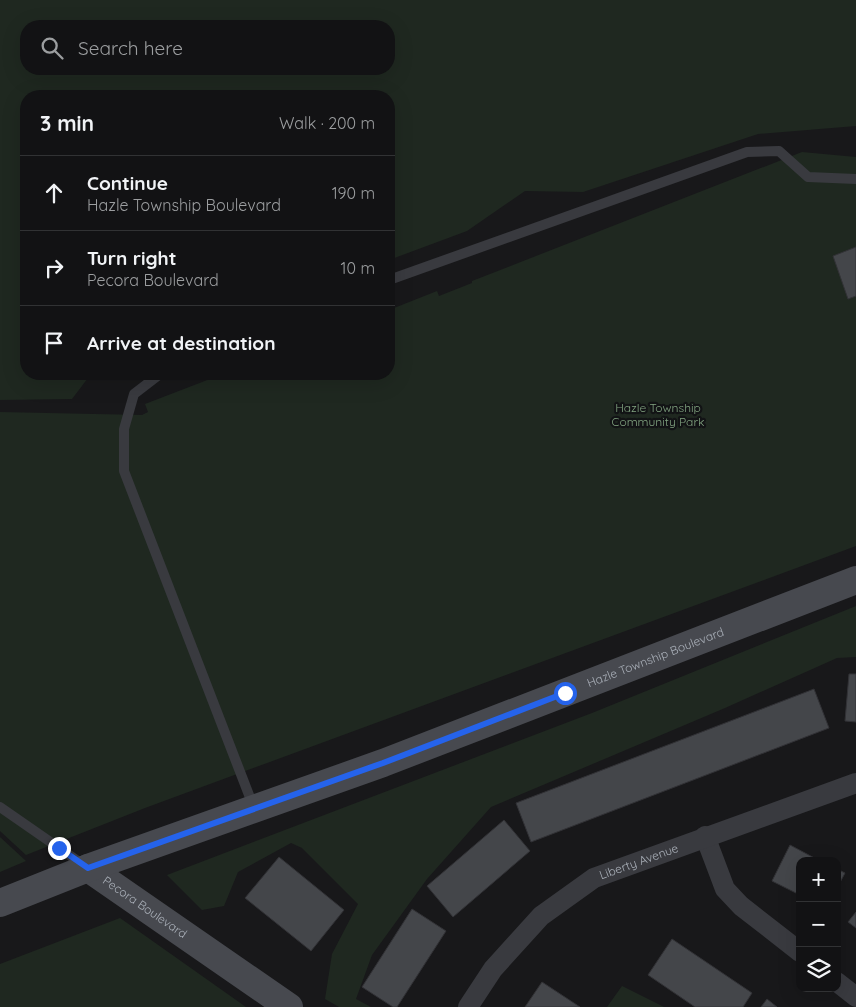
<!DOCTYPE html>
<html lang="en">
<head>
<meta charset="utf-8">
<style>
	body { margin:0; font-family:Quicksand,sans-serif; background:#1f2022; color:#f1f3f6 }
	.controls { position:absolute; right:15px; bottom:15px; display:grid; overflow:hidden; border-radius:10px; box-shadow:0 5px 20px #0002 }
	.controls button { width:45px; height:45px; display:grid; place-items:center; padding:0; border:0; border-bottom:1px solid #313234; background:#121214; color:#f1f3f6; font:25px sans-serif }
	.stop { position:absolute; width:15px; height:15px; margin:-11px; border:4px solid #2563eb; border-radius:50%; background:#fff }
	.stop.end { background:#2563eb; border-color:#fff; box-shadow:0 1px 5px #0008 }
	.list { margin:0; padding:0; list-style:none }
	h2 { display:flex; justify-content:space-between; align-items:center; height:65px; margin:0; padding:0 20px; font-size:21px }
	h2 small { font-size:16px; font-weight:400; color:#9c9ea0 }
	.list li { display:grid; grid-template-columns:32px 1fr auto; gap:15px; align-items:center; box-sizing:border-box; height:75px; padding:0 20px; border-top:1px solid #313234 }
	.list b { display:block; font-size:19px; white-space:nowrap }
	.list p { margin:0; font-size:16px; white-space:nowrap; color:#9c9ea0 }
	.list em { font-size:16px; font-style:normal; color:#9c9ea0 }
	.icon { flex:none; width:28px; height:28px; fill:none; stroke:currentColor; stroke-width:2; stroke-linecap:round; stroke-linejoin:round }
	.map { position:relative; flex:none; width:856px; height:1007px; overflow:hidden }
	.search { position:absolute; background:#121214; box-shadow:0 5px 20px #0002; left:20px; top:20px; width:375px; height:55px; display:flex; align-items:center; gap:12px; box-sizing:border-box; padding:0 18px; border-radius:20px; color:#9c9ea0; font-size:19px }
	.panel { position:absolute; background:#121214; box-shadow:0 5px 20px #0002; left:20px; top:90px; width:375px; height:290px; border-radius:20px }
	.map>svg:first-child { display:block }
	.green { fill:#1f2820; fill-rule:evenodd }
	.building { fill:#44464a; stroke:#323236 }
	.lines { fill:none; stroke-linecap:round; stroke-linejoin:round }
	.lane { stroke:#393a3f; stroke-width:10 }
	.street { stroke:#393a3f; stroke-width:20 }
	.secondary { stroke:#47494f; stroke-width:28 }
	.route { stroke:#2563eb; stroke-width:6 }
	.labels { text-anchor:middle; stroke-width:4.5; stroke-linejoin:round; paint-order:stroke }
	.park-label { font-size:12px; fill:#82a481; stroke:#121315 }
	.street-label { font-size:12px; fill:#aab0b9; stroke:#121315 }
</style>
</head>
<body>
<div class="map">
<svg width="856" height="1007" viewBox="0 0 856 1007">
	<rect width="100%" height="100%" fill="#18181a"/>
	<path class="green" d="M0 0H856V126L758 134 583 192 525 191 467 231 389 260V96H26V374H91L72 399 0 400ZM26 26H389V69H26Z
		M802 152 856 157V546L145 808 26 855 0 831V412L142 415 148 412 145 404 223 374H389V310L437 291 439 296 472 283V281Z
		M856 606V657L837 658 725 708 491 807 427 879 372 955 356 999 371 1007H339L325 999 332 954 358 904 302 848 291 843 238 872 224 906 202 910 167 875 592 713Z
		M0 837 26 861 0 872Z
		M120 918 246 1007H0V964Z
		M622 986 664 1007H607Z"/>
	<path class="building" d="M856 247V296L848 299 833 256Z
		M849 674H856V722L845 721Z
		M814 689 829 728 531 842 516 803Z
		M504 820 530 851 453 917 427 886Z
		M790 845 820 861H800V895L772 881Z
		M279 857 344 910 311 951 245 898Z
		M837 869 845 873 837 888Z
		M412 909 446 931 397 1007H393L362 987Z
		M856 912V928L848 922Z
		M672 939 752 993 743 1007H695L648 975Z
		M542 982 580 1007H525Z
		M767 999 777 1007H761Z"/>
	<g class="lines">
		<path class="lane" d="M389 280 747 152 779 151 808 177 856 179
			M160 374 134 394 124 429V471L254 808
			M0 807 85 866"/>
		<g class="street">
			<path d="M705 836 725 889 741 906 800 952"/>
			<path d="M837 982 856 997"/>
			<path id="s1" d="M468 1007 493 969 541 916 594 878 856 783"/>
		</g>
		<g class="secondary">
			<path id="s2" d="M88 868 289 1007"/>
			<path id="s3" d="M0 903 88 868 383 763 856 580"/>
		</g>
	</g>
	<g class="lines">
		<path class="route" d="M59 848 88 868 383 763 565 693"/>
	</g>
	<g class="labels">
		<g class="park-label">
			<text x="658" y="412">Hazle Township<tspan x="658" dy="14">Community Park</tspan></text>
		</g>
		<g class="street-label">
			<text dy="4" stroke="none"><textPath href="#s3" startOffset="700">Hazle Township Boulevard</textPath></text>
			<text dy="4" stroke="none"><textPath href="#s1" startOffset="230">Liberty Avenue</textPath></text>
			<text dy="4" stroke="none"><textPath href="#s2" startOffset="69">Pecora Boulevard</textPath></text>
		</g>
	</g>
</svg>
<div class="controls">
<button>+</button>
<button>−</button>
<button><svg class="icon" aria-label="layers" viewBox="0 0 24 24"><path d="M12 4l9 5-9 5-9-5zM3 14l9 5 9-5"/></svg></button>
</div>
<div class="stop" style="left:565px;top:693px"></div>
<div class="stop end" style="left:59px;top:848px"></div>
<div class="search"><svg class="icon" aria-label="search" viewBox="0 0 24 24"><circle cx="10" cy="10" r="6"/><path d="M15 15l6 6"/></svg>Search here</div>
<section class="panel">
<h2>3 min<small>Walk · 200 m</small></h2>
<ul class="list">
<li><svg class="icon" aria-label="ahead" viewBox="0 0 24 24"><path d="M12 20V5M6 11l6-6 6 6"/></svg><div><b>Continue</b><p>Hazle Township Boulevard</p></div><em>190 m</em></li>
<li><svg class="icon" aria-label="right" viewBox="0 0 24 24"><path d="M7 20v-9h11M14 6l5 5-5 5"/></svg><div><b>Turn right</b><p>Pecora Boulevard</p></div><em>10 m</em></li>
<li><svg class="icon" aria-label="arrive" viewBox="0 0 24 24"><path d="M6 21V4h12l-3 4 3 4H6"/></svg><div><b>Arrive at destination</b></div></li>
</ul>
</section>
</div>
</body>
</html>
